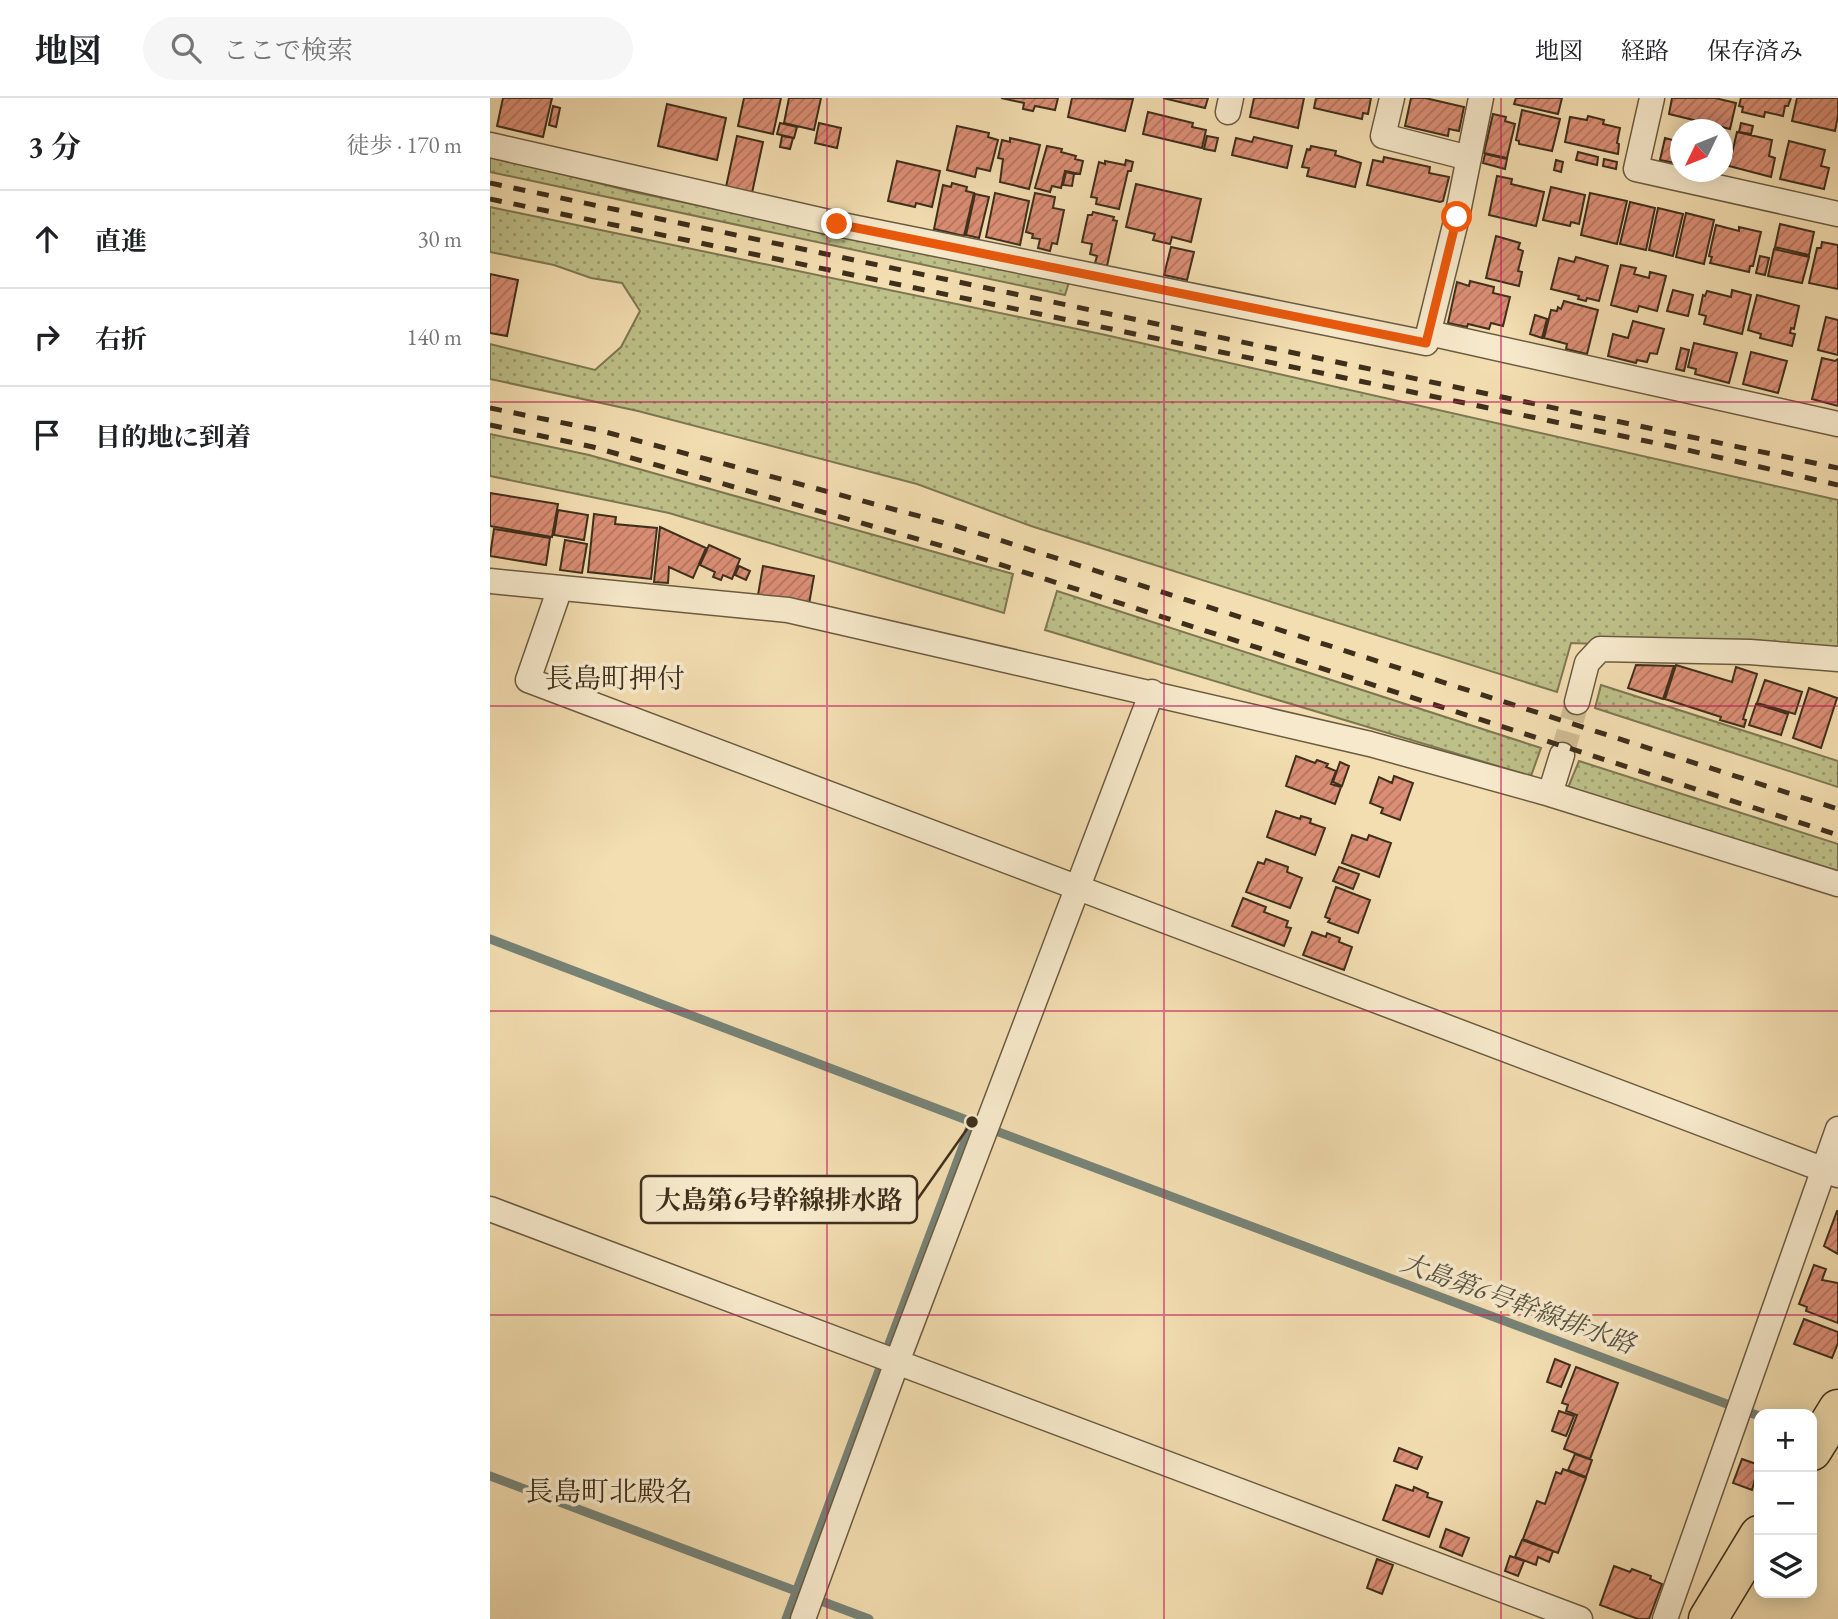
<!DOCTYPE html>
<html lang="ja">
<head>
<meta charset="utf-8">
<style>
	body { margin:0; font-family:"EB Garamond","Noto Serif JP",serif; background:#f6f6f6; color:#202124 }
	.controls { position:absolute; right:21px; bottom:21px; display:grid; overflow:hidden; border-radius:14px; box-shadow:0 4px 18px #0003 }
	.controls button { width:63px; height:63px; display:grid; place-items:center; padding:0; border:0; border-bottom:2px solid #e0e0e0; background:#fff; color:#202124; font:35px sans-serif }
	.compass { position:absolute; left:1180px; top:21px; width:63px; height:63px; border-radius:50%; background:#fff; box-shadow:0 4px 18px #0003; rotate:227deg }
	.stop { position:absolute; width:21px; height:21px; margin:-16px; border:5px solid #ea580c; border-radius:50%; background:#fff }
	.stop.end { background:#ea580c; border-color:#fff; box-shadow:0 2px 7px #0008 }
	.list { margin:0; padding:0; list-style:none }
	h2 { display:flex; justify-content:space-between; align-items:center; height:91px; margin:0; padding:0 28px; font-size:30px }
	h2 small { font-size:23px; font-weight:400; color:#757577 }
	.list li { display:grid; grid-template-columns:46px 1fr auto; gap:21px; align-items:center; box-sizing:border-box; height:98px; padding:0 28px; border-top:2px solid #e0e0e0 }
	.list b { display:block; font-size:26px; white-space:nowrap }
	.list em { font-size:23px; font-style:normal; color:#757577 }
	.icon { flex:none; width:38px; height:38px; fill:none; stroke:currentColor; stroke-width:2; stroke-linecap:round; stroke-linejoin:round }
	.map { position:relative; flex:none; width:1348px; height:1521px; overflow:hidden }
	header { display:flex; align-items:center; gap:42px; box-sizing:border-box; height:98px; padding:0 35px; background:#fff; border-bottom:2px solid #e0e0e0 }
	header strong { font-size:33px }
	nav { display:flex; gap:38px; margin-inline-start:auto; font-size:24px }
	.search { width:490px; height:63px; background:#f6f6f6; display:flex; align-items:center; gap:18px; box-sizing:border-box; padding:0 24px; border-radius:38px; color:#757577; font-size:26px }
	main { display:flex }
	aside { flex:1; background:#fff }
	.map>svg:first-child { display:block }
	.grass { fill:url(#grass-dots); stroke:#7e7852; stroke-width:2 }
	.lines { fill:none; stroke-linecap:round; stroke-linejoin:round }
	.stream { stroke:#778377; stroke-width:9 }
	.building { fill:url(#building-hatch); stroke:#3e2f1c; stroke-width:2 }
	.street-tunnel { stroke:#cfbb93; stroke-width:24; stroke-dasharray:24 12; stroke-linecap:butt }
	.street-casing { stroke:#6b5b41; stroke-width:27 }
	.primary-casing { stroke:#3e2f1c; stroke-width:41 }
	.street { stroke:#f7eacc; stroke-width:24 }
	.primary { stroke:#f3deb1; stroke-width:38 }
	.rail { stroke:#3e2f1c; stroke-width:5; stroke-dasharray:12 12; stroke-linecap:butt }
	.route { stroke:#ea580c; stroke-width:9 }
	.grid { fill:none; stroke:#c2185b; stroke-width:2; stroke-opacity:0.55 }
	.labels { text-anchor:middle; stroke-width:7; stroke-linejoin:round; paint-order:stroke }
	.water-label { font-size:26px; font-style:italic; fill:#565242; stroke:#f7eacc }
	.quarter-label { font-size:28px; fill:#3e2f1c; stroke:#f7eacc }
	.leader { fill:none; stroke:#3e2f1c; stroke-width:2.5 }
	.callout-dot { fill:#3e2f1c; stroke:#f7eacc; stroke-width:2.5 }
	.callout { fill:#f7eacc; stroke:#3e2f1c; stroke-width:2.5 }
	.callout-label { font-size:26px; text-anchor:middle; font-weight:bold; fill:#3e2f1c }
</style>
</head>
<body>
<header>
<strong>地図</strong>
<div class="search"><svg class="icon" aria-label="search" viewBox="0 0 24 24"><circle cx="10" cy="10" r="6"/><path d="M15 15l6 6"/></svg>ここで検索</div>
<nav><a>地図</a><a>経路</a><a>保存済み</a></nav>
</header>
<main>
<aside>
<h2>3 分<small>徒歩 · 170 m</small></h2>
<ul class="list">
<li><svg class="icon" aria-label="ahead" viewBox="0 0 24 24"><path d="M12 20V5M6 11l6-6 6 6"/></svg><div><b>直進</b></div><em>30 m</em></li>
<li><svg class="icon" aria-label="right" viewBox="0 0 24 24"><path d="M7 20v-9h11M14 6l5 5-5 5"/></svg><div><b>右折</b></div><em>140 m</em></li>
<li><svg class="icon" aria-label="arrive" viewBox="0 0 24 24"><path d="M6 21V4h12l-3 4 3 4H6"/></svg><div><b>目的地に到着</b></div></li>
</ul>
</aside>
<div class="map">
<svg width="1348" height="1521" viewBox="0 0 1348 1521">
	<defs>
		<pattern id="grass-dots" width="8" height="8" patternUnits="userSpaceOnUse" patternTransform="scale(1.75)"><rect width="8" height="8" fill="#bec089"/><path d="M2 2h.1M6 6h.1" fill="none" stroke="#9c9c6f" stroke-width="1.8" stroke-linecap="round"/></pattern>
		<pattern id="building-hatch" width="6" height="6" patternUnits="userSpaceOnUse" patternTransform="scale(1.75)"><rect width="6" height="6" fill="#dc8f76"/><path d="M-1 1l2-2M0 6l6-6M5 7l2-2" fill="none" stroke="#b47560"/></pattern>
	</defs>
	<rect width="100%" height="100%" fill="#f3deb1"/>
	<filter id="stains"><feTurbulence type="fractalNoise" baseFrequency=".00286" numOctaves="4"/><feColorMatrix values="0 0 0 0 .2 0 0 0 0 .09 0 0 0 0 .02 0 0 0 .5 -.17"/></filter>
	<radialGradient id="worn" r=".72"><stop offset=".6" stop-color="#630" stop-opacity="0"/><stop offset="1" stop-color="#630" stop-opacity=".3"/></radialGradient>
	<path class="grass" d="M0 58 144 94 579 184 575 197 0 74Z
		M0 109 611 236 1348 402V555L1081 545 1067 594 541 428 427 386 148 313 0 281V246L105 272 131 249 150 213 132 185 101 180 64 167 0 154Z
		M0 336 99 357 523 476 514 515 179 415 0 378Z
		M567 493 1051 650 1041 678 555 532Z
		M1111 587 1348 663V689L1105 610Z
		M1089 663 1348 746V775L1077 692Z"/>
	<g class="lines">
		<path class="stream" d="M0 841 482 1024
			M0 1378 306 1493
			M331 1503 379 1521
			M296 1521 482 1024 1269 1318"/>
	</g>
	<path class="building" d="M13 0H62L53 39 7 28Z
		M254 0H291L283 36 248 28Z
		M299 0H331L324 32 294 25Z
		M511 0H568L565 12 545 8 543 13 533 11 534 5Z
		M582 0 643 1 635 33 578 19Z
		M673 0H718L715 10Z
		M764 0H814L808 30 760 19Z
		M826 0H881L878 16 873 15 872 21 824 10Z
		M921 0H935L974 9 969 33 959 31 958 38 915 28Z
		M1026 0H1072L1068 16 1024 6Z
		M1182 0H1225L1246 5 1240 31 1179 16Z
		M1251 0H1301L1298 8H1295L1293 18 1275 14 1274 19 1252 14 1253 9 1249 8Z
		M1307 0H1348V18L1345 33 1302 23Z
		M177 6 236 20 227 62 168 48Z
		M63 8 70 10 66 29 59 27Z
		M1032 12 1070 21 1062 53 1029 46V43L1026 42Z
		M658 14 703 25 702 29 716 32 712 50 653 36Z
		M1003 16 1016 19 1015 23 1025 26 1017 60 994 55Z
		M1098 18 1114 22 1113 26 1130 30 1127 45 1129 46 1128 56 1075 44 1080 19 1097 22Z
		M290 25 307 29 304 40 287 36Z
		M329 25 351 30 347 50 325 45Z
		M1251 25 1263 28 1261 36 1249 34Z
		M467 28 499 35 498 39 508 42 500 73 487 70 485 79 457 72Z
		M1247 34 1282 42 1279 58 1285 60 1281 79 1239 68Z
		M247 38 273 44 262 95 236 89Z
		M292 38 303 40 300 51 290 49Z
		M717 38 728 40 725 53 714 51Z
		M764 39 802 48 797 70 742 57 746 40 762 44Z
		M520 40 550 47 539 91 510 84 513 61 508 60 512 42 520 44Z
		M1175 40 1190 44V66L1170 62Z
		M1299 43 1335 52 1331 68 1339 70 1334 91 1290 81Z
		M557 48 572 51 571 54 586 58 585 61 593 63 590 76 575 73 571 90 562 88 560 94 545 90Z
		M821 48 846 53 845 57 871 65 865 89 817 78 819 70 812 69 817 51 820 52Z
		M1088 54 1108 59 1107 67 1086 62Z
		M995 56 1017 61 1015 71 993 65Z
		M894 59 940 69 939 75 959 79 953 103 950 104 877 87 883 62 893 64Z
		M1114 61 1127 64 1126 71 1113 68Z
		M636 62 643 64 641 73H638L629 111 606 106 607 100 601 99 609 64 615 66V63L635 67Z
		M1066 62 1073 64 1071 74 1064 72Z
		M407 63 450 73 442 109 426 105 425 109 398 103Z
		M576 74 584 76 582 88 573 87Z
		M1007 78 1022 81 1021 86 1054 94 1046 128 999 117Z
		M462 85 477 89 476 93 484 95 474 138 444 131 453 87 461 89Z
		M646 86 711 101 701 144 682 139 680 146 663 142 665 136 636 129Z
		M1061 89 1095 97 1089 126 1081 124 1080 128 1053 122Z
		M505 95 539 103 530 147 496 139Z
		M545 95 565 99 563 110 574 112 567 146 562 145 560 153 548 150 550 141 542 140 543 136 536 134Z
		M1100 95 1137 103 1127 146 1091 137Z
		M485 96 499 99 489 140 476 137Z
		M1140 104 1165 110 1156 152 1130 146Z
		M1168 110 1193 116 1183 158 1159 152Z
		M603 114 624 119 623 122 627 123 617 168 605 165 607 158 600 156 602 146 592 144 598 117H602Z
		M1196 115 1224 122 1214 166 1186 159Z
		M1290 126 1324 134 1319 157 1285 149Z
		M1226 127 1249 133V129L1271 134 1263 168H1260L1259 174 1220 165 1222 159 1219 158Z
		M1006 138 1030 145 1028 151 1033 153 1028 173 1032 174 1029 188 996 180Z
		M1332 144 1348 147V191L1319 185 1327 150H1331Z
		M681 149 704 154 697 182 674 177Z
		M1284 151 1319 159 1312 185 1278 178Z
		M1270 158 1279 160 1275 177 1266 175Z
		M1086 159 1118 168 1109 203 1097 200 1096 203 1088 201 1089 198 1061 191 1069 160 1084 164Z
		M1131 167 1146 170 1144 176 1159 180 1160 174 1176 178 1167 213 1149 208 1147 214 1121 207Z
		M0 176 28 182 17 238 0 235Z
		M980 183 1004 189 1003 195 1020 199 1013 228 1001 225 999 231 978 226 977 229 958 225 967 184 979 188Z
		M1183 192 1203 197 1198 218 1177 213Z
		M1242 192 1261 197 1252 236 1214 226 1216 218 1209 216 1213 197 1215 198 1217 193 1241 199Z
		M1267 197 1309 208 1304 231 1301 230 1300 235 1305 236 1302 248 1270 240 1271 236 1258 232Z
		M1074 203 1108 212 1097 256 1076 251 1077 246 1054 240 1061 212 1067 213 1068 209 1071 211Z
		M1045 217 1057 221 1052 240 1040 236Z
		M1336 219 1348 222V257L1328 252Z
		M1143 223 1174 231 1167 256 1160 255 1157 264 1147 262 1146 265 1118 258 1123 236 1138 240Z
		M1204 245 1247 255 1239 285 1205 276 1206 271 1198 269Z
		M1191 250 1199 252 1194 273 1186 271Z
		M1261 254 1297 263 1288 295 1253 286Z
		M1332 260 1345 263 1348 261V308L1322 301Z
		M0 395 68 406 62 439 0 428Z
		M68 412 98 417 94 442 64 437Z
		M104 416 126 419 125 426 167 430 161 481 98 474Z
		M170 429 216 450 203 480 179 469 178 485 164 484Z
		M4 431 60 440 56 467 0 458Z
		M75 442 97 446 92 475 70 472Z
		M219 447 250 461 242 481 233 477 231 482 223 479 225 474 210 467Z
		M249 468 260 473 256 482 245 477Z
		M273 468 324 478 319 506 268 497Z
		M1146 567 1184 568 1173 601 1138 590Z
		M1186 567 1242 584 1246 569 1267 576 1253 621 1256 622 1254 629 1230 622 1231 619 1175 601Z
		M1275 582 1312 594 1305 616 1267 605Z
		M1319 590 1347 600 1331 650 1303 640Z
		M1266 606 1298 616 1291 637 1259 627Z
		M806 658 825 665 827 662 838 666 836 669 846 673 841 686 851 689 845 706 796 688Z
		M850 664 859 668 852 688 843 684Z
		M904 678 923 685 910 722 891 715 893 710 880 705 889 679 902 685Z
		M786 713 810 721 811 718 821 721 820 725 835 730 825 757 777 739Z
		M862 737 877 742 879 737 901 745 889 779 852 765Z
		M776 761 798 769 797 774 812 780 800 810 756 794 768 764 774 766Z
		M849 769 869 776 863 791 843 783Z
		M846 789 880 802 868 835 838 824 840 821 835 819Z
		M753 800 776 809 774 814 798 823 796 829 801 830 794 848 742 828Z
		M822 834 836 839 837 835 850 840 849 844 862 849 854 872 813 857Z
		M1347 1113H1348V1156L1334 1148Z
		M1324 1167 1336 1171 1332 1182 1348 1185V1225L1316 1213 1317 1209 1309 1206Z
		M1314 1221 1348 1234V1245L1342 1260 1304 1246Z
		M1065 1261 1080 1267 1071 1289 1057 1284Z
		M1086 1269 1128 1285 1100 1361 1074 1351 1087 1317 1076 1313 1078 1307 1072 1305Z
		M1069 1313 1084 1318 1076 1338 1062 1333Z
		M909 1350 932 1359 927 1371 904 1363Z
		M1085 1356 1102 1362 1096 1379 1078 1372Z
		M1252 1361 1269 1367 1262 1392 1243 1385Z
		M1073 1371 1096 1380 1068 1455 1033 1441 1047 1403 1055 1406 1066 1374 1071 1376Z
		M906 1387 923 1393 924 1389 938 1395 937 1399 952 1404 939 1439 893 1422Z
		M956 1431 979 1440 972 1458 950 1449Z
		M1032 1442 1063 1453 1059 1464 1048 1459 1046 1467 1025 1459Z
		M1020 1458 1034 1463 1028 1478 1015 1473Z
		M887 1461 903 1467 892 1496 877 1490Z
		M1124 1468 1140 1474 1142 1471 1161 1478 1160 1481 1172 1486 1159 1521H1148L1110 1507Z"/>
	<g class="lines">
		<path class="street-tunnel" d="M1072 657 1087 604"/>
		<g class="street-casing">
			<path id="street" d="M902 0 893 38 979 60
				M1162 0 1146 71 1348 116
				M738 14 741 0
				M0 47 347 126 936 245 967 119 991 0
				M939 235 1348 326
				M0 483 298 512 880 646 1060 696 1348 786
				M70 490 38 582 1348 1077
				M1087 604 1097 565 1110 551 1260 554 1348 561
				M1060 696 1072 657
				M0 1111 1090 1521
				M313 1521 407 1264 662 594
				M1175 1521 1348 1031"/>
		</g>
		<g class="primary-casing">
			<path id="primary" d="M1322 1353 1348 1311
				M1218 1521 1269 1437"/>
		</g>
		<use href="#street" class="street"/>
		<use href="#primary" class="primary"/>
		<path class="rail" d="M0 85 1348 370
			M0 101 1180 348 1348 387
			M0 310 108 332 466 428 1348 711
			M0 327 103 349 456 449 1348 737"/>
	</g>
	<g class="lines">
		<path class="route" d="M347 126 936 245 967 119"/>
	</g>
	<path class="grid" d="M337 0V1521M674 0V1521M1011 0V1521M0 304H1348M0 608H1348M0 913H1348M0 1217H1348"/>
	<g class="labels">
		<g class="water-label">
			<text transform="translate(1028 1205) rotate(20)" y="9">大島第6号幹線排水路</text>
		</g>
		<g class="quarter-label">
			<text x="125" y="590">長島町押付</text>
			<text x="119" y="1403">長島町北殿名</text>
		</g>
	</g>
	<path class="leader" d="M482 1024L427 1102"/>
	<circle class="callout-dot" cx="482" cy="1024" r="7"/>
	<rect class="callout" x="151" y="1078" width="276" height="47" rx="7"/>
	<g class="callout-label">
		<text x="289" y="1111">大島第6号幹線排水路</text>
	</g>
	<rect width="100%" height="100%" filter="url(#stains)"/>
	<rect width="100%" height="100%" fill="url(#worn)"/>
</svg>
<div class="controls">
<button>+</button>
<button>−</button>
<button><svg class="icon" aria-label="layers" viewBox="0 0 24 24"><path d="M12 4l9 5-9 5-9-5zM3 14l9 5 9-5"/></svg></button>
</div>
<svg class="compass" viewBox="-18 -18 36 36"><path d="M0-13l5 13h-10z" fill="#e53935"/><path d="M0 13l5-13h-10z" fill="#757577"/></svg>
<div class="stop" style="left:967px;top:119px"></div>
<div class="stop end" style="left:347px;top:126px"></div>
</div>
</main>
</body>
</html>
